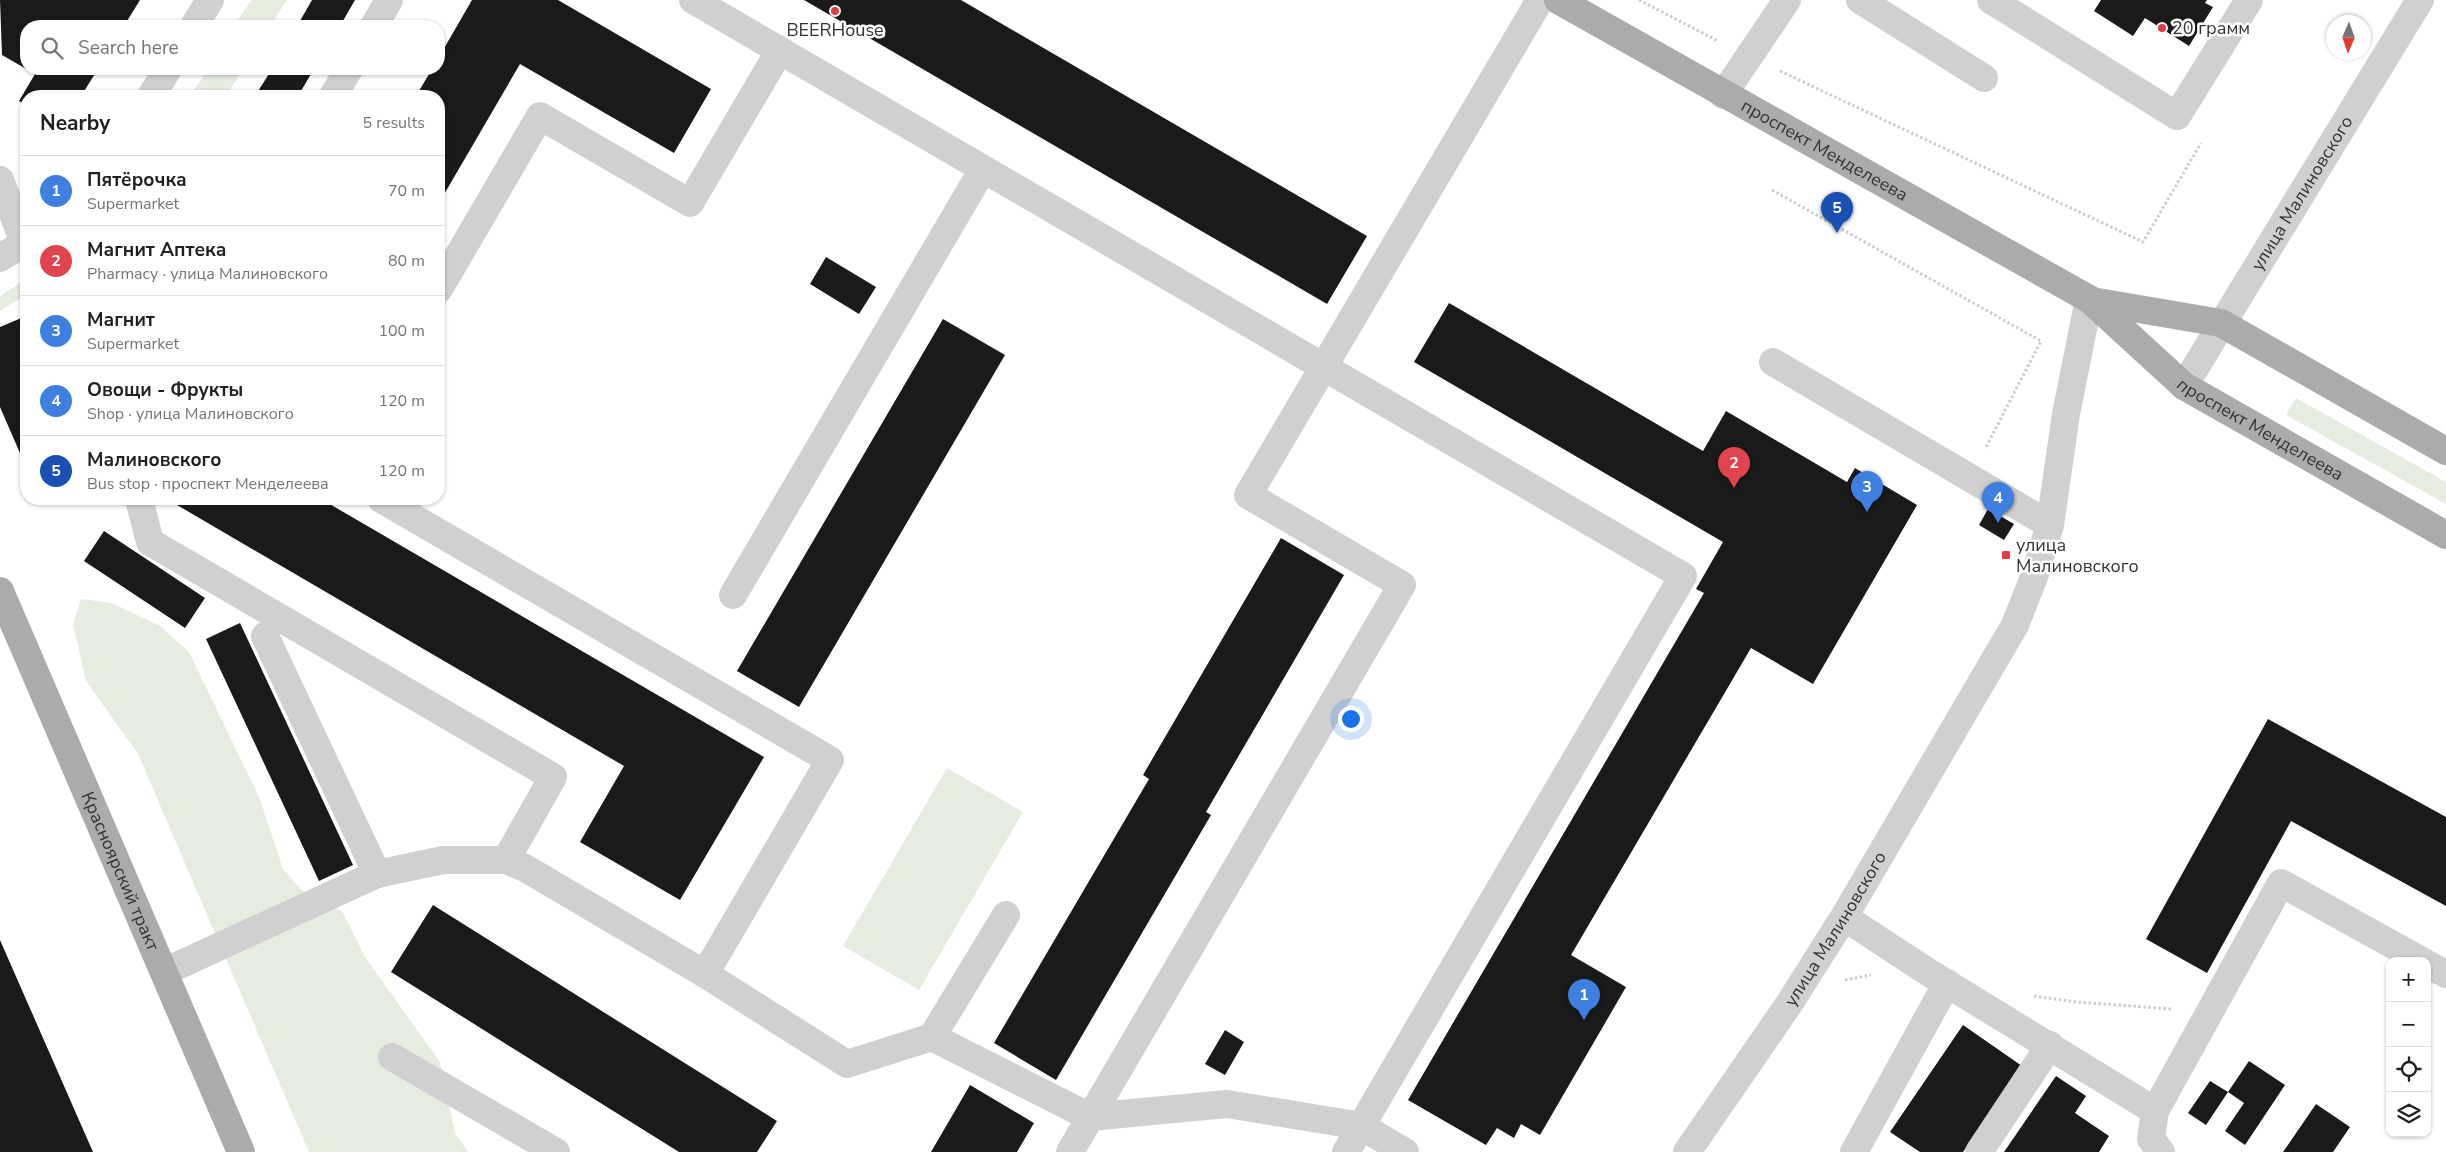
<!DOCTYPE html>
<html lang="en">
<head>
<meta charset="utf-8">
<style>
	body { margin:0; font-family:"Nunito Sans",sans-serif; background:#f6f6f6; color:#202124 }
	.controls { position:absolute; right:15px; bottom:15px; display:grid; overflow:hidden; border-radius:10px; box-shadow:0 1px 4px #0004 }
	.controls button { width:45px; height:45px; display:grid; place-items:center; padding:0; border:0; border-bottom:1px solid #e0e0e0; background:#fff; color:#202124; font:25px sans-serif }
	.compass { position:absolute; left:2326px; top:15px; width:45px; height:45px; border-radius:50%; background:#fff; box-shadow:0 1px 4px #0004; rotate:182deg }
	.you { position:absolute; left:1350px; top:718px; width:18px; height:18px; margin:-12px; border:4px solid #fff; border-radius:50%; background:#1a73e8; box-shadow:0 0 0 8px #1a73e833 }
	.badge { display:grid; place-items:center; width:32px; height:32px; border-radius:50%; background:#ea580c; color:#fff; font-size:16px; font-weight:700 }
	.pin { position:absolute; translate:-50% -41px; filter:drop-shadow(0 1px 2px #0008) }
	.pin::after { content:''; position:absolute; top:26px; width:18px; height:15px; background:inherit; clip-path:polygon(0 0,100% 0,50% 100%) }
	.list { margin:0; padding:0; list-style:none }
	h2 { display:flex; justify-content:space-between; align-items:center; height:65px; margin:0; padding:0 20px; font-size:21px }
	h2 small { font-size:16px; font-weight:400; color:#757577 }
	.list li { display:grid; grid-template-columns:32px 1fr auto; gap:15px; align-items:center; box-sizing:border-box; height:70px; padding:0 20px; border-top:1px solid #e0e0e0 }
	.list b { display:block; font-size:19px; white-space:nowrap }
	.list p { margin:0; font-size:16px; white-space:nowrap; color:#757577 }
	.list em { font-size:16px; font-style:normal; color:#757577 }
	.icon { flex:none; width:28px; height:28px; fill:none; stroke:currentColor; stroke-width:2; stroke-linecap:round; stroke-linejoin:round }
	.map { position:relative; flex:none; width:2446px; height:1152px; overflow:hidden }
	.search { position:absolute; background:#fff; box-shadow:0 1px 4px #0004; left:20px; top:20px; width:425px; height:55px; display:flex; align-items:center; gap:12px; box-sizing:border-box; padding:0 18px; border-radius:20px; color:#757577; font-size:19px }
	.panel { position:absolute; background:#fff; box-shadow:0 1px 4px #0004; left:20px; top:90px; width:425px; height:415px; border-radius:20px }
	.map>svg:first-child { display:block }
	.green { fill:#e6ecdf }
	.building { fill:#1a1a1a }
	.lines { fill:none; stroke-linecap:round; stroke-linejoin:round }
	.path { stroke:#cdcdcd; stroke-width:3; stroke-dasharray:2.5 2.5; stroke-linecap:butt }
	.minor { stroke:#d0d0d0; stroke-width:28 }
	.major { stroke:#ababab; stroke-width:28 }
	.poi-dot { fill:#e63946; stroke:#fff; stroke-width:2 }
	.labels { text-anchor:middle; stroke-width:5; stroke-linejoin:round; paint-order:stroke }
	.poi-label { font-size:18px; fill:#333; stroke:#fff; text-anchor:start }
	.street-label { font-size:18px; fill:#333; stroke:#fff }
</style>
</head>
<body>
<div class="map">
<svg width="2446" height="1152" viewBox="0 0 2446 1152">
	<rect width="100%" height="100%" fill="#fff"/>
	<path class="green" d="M251 0H287L270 26H234Z
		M208 69H243L226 96H190Z
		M26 279V295L0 311V296Z
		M2296 398 2446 482V504L2286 415Z
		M81 599 112 603 160 626 189 652 259 797 283 869 308 897 342 911 365 957 440 1062 455 1133 468 1152H309L138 754 86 681 73 624Z
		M947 768 1023 812 919 990 843 946Z"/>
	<path class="building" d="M0 0H140L124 26H26V69H98L81 96H26V105L19 101 35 74 2 55Z
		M312 0H355L340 26H297Z
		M472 0H558L711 89 674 153 520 64 439 203V96H416L432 69H439V57Z
		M804 0H961L1367 236 1327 304Z
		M2101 0H2207L2205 3 2213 7 2189 46 2145 18 2133 36 2094 11Z
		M272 69H314L298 96H255Z
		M826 257 876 287 859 314 810 284Z
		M1449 303 1703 451 1726 411 1847 482 1855 468 1917 505 1813 684 1751 648 1571 955 1626 987 1540 1135 1521 1124 1514 1138 1497 1128 1486 1145 1408 1100 1704 593 1696 589 1723 542 1414 362Z
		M26 316V467L0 407V327Z
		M943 319 1005 355 799 707 737 671Z
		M181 499H321L764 757 680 900 580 842 624 766 177 505Z
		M1988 509 2014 524 2004 540 1979 525Z
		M104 531 205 598 185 628 84 561Z
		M1281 538 1344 575 1206 812 1211 815 1056 1080 994 1043 1149 779 1143 775Z
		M240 623 353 865 319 881 206 639Z
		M2268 719 2446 817V906L2291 821 2207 973 2146 939Z
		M433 905 777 1121 757 1152H679L391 972Z
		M0 940 93 1152H0Z
		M1963 1025 2022 1066 1963 1152H1920L1890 1132Z
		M1225 1030 1244 1042 1225 1075 1205 1064Z
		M2249 1061 2285 1085 2245 1145 2225 1131 2244 1103 2228 1092Z
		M2056 1076 2086 1096 2075 1113 2109 1136 2099 1152H2004Z
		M2210 1081 2228 1092 2206 1125 2188 1113Z
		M970 1085 1034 1123 1017 1152H931Z
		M2316 1104 2350 1127 2333 1152H2283Z"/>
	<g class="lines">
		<path class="path" d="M1639 0 1718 41
			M1780 71 2143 242 2201 143
			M1772 190 2041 341 1985 449
			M1845 980 1871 975
			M2034 996 2076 1002 2172 1009"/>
		<g class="minor">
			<path d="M693 0 1683 576 1346 1152"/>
			<path d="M1860 0 1984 78"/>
			<path d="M1991 0 2177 116 2249 0"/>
			<path d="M194 26 210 0"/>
			<path d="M374 26 389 0"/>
			<path d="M1723 95 1787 0"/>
			<path d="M151 96 168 69"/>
			<path d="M333 96 349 69"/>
			<path d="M0 180 24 243 26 241"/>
			<path d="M0 258 24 243"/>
			<path d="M439 289 540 116 690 203 780 50"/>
			<path d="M1773 362 2050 525"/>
			<path id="s1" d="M2184 386 2420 0"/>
			<path d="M139 499 150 542 553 777 506 860"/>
			<path d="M381 499 830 760 705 974"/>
			<path d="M733 595 983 169"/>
			<path d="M265 636 377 874"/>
			<path d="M1844 917 1928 972 2155 1111"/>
			<path d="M2427 964 2446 974"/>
			<path d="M164 972 377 874 443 860H506L525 868 705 974 847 1064 932 1037 1090 1117 1227 1104 1361 1126 1405 1152"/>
			<path d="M932 1037 1006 915"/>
			<path d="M392 1057 556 1152"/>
			<path d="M1070 1152 1402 585 1248 495 1540 0"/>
			<path id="s2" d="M1687 1152 1789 1004 1844 917 2015 625 2034 577 2050 525 2066 414 2089 299"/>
			<path d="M1854 1152 1947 983"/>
			<path d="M1979 1152 2050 1045"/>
			<path d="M2161 1152 2151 1139 2155 1111 2281 883 2422 961"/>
		</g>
		<g class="major">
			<path id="s3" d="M1558 0 2089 299 2184 386 2446 535"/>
			<path d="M2092 301 2221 323 2446 451"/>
			<path id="s4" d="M0 591 241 1152"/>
		</g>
	</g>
	<g class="poi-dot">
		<circle cx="835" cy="11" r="5"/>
		<circle cx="2162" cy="28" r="5"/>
		<rect x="2001" y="550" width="10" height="10" rx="2.5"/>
	</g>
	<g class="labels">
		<g class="poi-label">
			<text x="2172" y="34">20 грамм</text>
			<text x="835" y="36" text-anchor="middle">BEERHouse</text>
			<text x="2016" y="551">улица<tspan x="2016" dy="21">Малиновского</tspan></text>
		</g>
		<g class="street-label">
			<text dy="6" stroke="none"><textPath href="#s3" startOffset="306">проспект Менделеева</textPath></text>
			<text dy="6" stroke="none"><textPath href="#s1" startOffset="226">улица Малиновского</textPath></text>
			<text dy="6" stroke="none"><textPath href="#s3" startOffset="826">проспект Менделеева</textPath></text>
			<text dy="6" stroke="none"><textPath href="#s4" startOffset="305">Красноярский тракт</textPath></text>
			<text dy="6" stroke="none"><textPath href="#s2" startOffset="268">улица Малиновского</textPath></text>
		</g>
	</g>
</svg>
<div class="controls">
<button>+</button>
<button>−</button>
<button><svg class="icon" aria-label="locate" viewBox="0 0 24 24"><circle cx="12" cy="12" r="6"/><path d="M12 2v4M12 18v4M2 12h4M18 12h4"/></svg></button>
<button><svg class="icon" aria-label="layers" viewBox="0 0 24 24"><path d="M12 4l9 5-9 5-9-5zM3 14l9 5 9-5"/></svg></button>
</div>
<svg class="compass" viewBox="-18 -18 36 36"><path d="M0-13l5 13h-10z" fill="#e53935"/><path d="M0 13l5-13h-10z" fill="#757577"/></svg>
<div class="you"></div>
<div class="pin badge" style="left:1584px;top:1020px;background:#3f7fe0">1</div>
<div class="pin badge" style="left:1734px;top:488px;background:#e0444e">2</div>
<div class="pin badge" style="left:1867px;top:512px;background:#3f7fe0">3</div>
<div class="pin badge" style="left:1998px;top:523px;background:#3f7fe0">4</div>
<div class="pin badge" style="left:1837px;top:233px;background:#1a4fb4">5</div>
<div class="search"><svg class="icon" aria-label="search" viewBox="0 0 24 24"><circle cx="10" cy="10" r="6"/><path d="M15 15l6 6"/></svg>Search here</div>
<section class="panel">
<h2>Nearby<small>5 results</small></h2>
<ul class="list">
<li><span class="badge" style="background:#3f7fe0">1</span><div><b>Пятёрочка</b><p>Supermarket</p></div><em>70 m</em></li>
<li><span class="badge" style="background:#e0444e">2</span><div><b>Магнит Аптека</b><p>Pharmacy · улица Малиновского</p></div><em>80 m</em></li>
<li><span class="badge" style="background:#3f7fe0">3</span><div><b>Магнит</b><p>Supermarket</p></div><em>100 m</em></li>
<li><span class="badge" style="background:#3f7fe0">4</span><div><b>Овощи - Фрукты</b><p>Shop · улица Малиновского</p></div><em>120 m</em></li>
<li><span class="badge" style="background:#1a4fb4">5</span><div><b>Малиновского</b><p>Bus stop · проспект Менделеева</p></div><em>120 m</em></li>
</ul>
</section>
</div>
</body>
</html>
